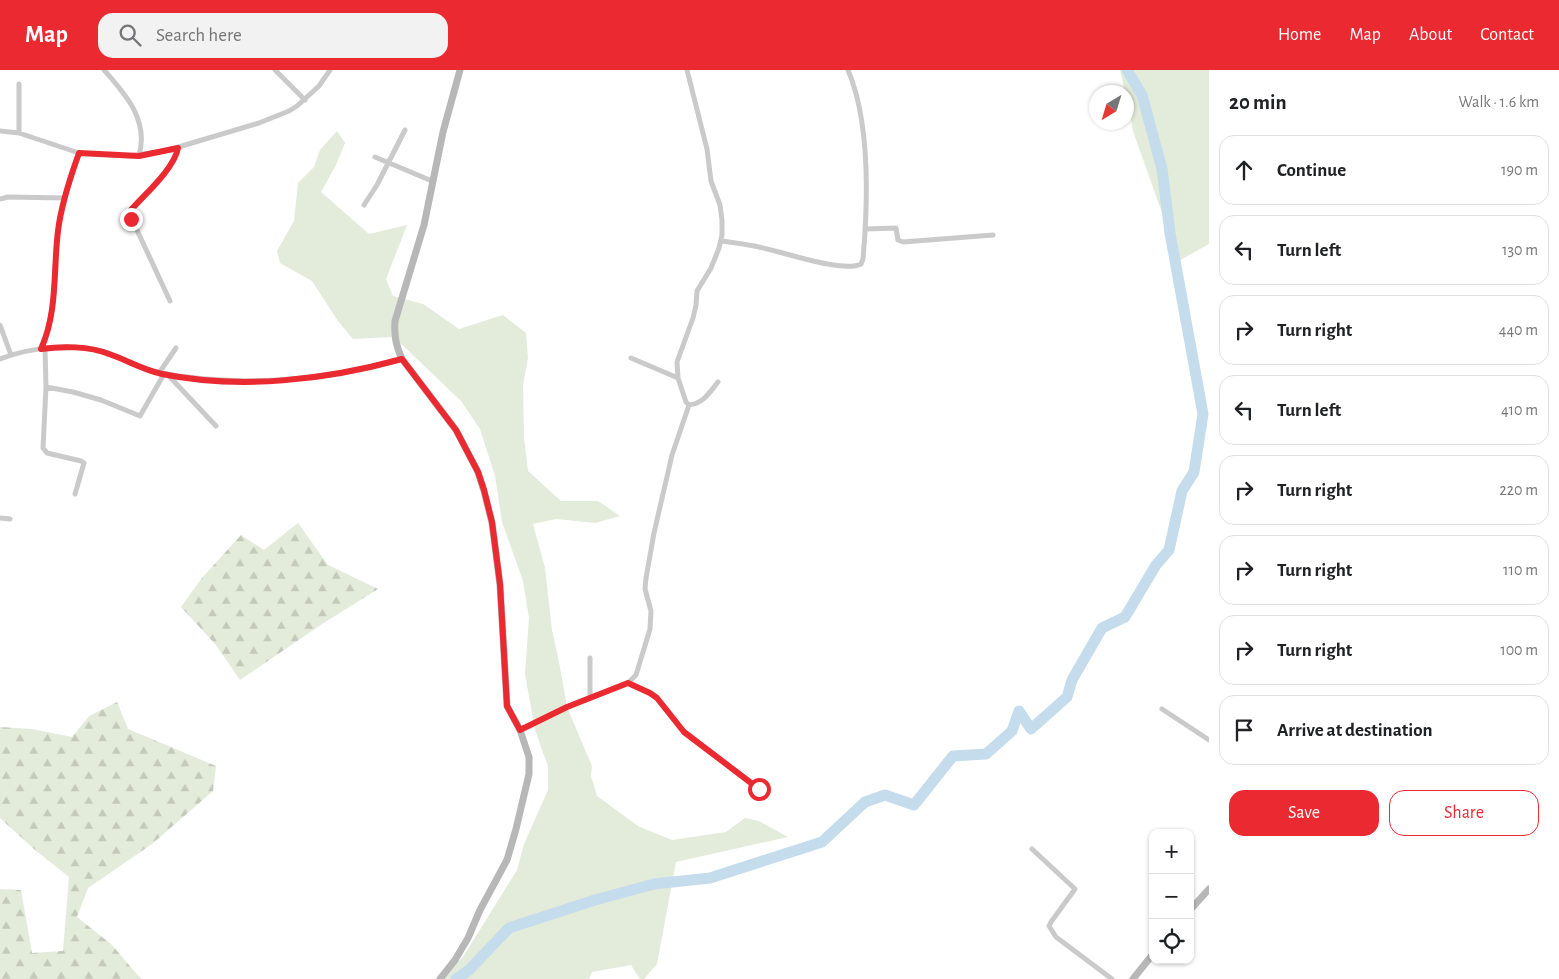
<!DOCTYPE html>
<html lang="en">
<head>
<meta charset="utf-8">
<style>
	body { margin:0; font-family:"Alegreya Sans",sans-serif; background:#f2f2f2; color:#202124 }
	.controls { position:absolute; right:15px; bottom:15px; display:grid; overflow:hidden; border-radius:10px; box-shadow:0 1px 4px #0004 }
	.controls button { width:45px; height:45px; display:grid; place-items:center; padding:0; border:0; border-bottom:1px solid #e0e0e0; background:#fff; color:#202124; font:25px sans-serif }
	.compass { position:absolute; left:1089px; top:15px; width:45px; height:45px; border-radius:50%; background:#fff; box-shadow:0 1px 4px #0004; rotate:218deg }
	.stop { position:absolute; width:15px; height:15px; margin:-11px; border:4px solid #ea2930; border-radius:50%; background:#fff }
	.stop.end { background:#ea2930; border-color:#fff; box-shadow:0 1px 5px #0008 }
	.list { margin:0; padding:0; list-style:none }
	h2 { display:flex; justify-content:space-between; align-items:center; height:65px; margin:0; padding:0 20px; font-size:21px }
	h2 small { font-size:16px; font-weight:400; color:#757577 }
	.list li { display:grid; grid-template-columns:32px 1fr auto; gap:15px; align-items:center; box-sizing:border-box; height:70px; margin:0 10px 10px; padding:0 10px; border:1px solid #e0e0e0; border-radius:15px }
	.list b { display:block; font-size:19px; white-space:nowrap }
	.list em { font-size:16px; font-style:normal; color:#757577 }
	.actions { display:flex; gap:10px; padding:15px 20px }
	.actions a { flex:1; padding:11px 0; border:1px solid #ea2930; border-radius:15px; text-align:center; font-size:18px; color:#ea2930 }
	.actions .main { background:#ea2930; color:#fff }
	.icon { flex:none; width:28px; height:28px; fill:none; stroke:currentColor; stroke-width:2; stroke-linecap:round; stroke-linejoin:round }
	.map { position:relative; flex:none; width:1209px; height:909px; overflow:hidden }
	header { display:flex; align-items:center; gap:30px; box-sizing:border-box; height:70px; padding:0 25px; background:#ea2930; color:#fff }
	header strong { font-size:24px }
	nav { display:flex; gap:28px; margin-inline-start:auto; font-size:18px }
	.search { width:350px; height:45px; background:#f2f2f2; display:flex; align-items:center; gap:12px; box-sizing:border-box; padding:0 18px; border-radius:15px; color:#757577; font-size:19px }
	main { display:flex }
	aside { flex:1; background:#fff }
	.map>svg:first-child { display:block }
	.green { fill:#e3ebda }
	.forest { fill:url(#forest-firs) }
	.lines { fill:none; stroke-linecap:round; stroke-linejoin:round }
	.river { stroke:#c5dcec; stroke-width:11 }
	.street { stroke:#cacaca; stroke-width:5 }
	.secondary { stroke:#b7b7b7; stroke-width:7 }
	.route { stroke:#ea2930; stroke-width:6 }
</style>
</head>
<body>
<header>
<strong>Map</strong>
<div class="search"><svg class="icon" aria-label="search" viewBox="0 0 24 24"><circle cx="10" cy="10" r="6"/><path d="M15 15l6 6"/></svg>Search here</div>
<nav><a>Home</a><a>Map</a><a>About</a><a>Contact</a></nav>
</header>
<main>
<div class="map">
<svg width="1209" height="909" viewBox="0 0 1209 909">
	<defs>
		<pattern id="forest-firs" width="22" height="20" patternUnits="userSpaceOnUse" patternTransform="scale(1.25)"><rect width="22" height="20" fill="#e3ebda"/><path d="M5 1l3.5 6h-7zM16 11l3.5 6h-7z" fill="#c3cabb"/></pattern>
	</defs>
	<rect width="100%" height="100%" fill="#fff"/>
	<path class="green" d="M1120 0H1209V174L1171 195 1172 171 1133 61 1126 22H1125Z
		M337 61 345 73 336 95 321 122 369 164 407 155 386 209 393 226 423 234 459 259 503 245 526 263 528 288 523 315 524 368 528 401 561 431H598L620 446 595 453 556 449 533 454 545 498 552 560 559 592 567 637 592 696 591 706 597 726 638 756 672 770 726 762 745 748 759 751 788 767 676 792 657 894 644 909H640L631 895 592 902 589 909H439L463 887 517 800 524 774 548 720V696L535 660 525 604 529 548 523 511 502 452 495 406 480 359 461 331 394 267 353 269 338 251 312 211 280 193 277 181 294 151 298 113 314 97 320 80Z"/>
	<path class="forest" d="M298 453 328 495 378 519 322 554 240 610 216 575 181 537 201 509 241 465 264 480Z
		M117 632 128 659 216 696 213 721 152 774 88 818 77 847 112 875 141 909H0V819L21 820 32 883 63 881 69 807 34 779 0 748V657L32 659 72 667 89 646Z"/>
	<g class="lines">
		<path class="river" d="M456 909 469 900 509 858 595 830 654 814 710 808 822 772 865 732 885 725 914 735 953 686 986 684 1012 661 1019 641 1031 659 1067 627 1072 610 1102 558 1125 547 1156 495 1169 480 1182 421 1194 402 1203 344 1170 163 1162 99 1142 25 1127 0"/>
		<path class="street" d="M104 0C126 25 149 50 139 86
			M275 0 305 30
			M0 61 19 63 79 83 130 86 165 81 259 53 289 41 297 36 319 16 330 0
			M19 63V14
			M375 87 432 111
			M0 129 8 127 65 128
			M364 135 377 115 405 60
			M866 159 896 158 898 170 903 172 993 165
			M721 171C736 173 752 175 767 179 786 183 844 203 861 194L863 189C868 132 871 54 848 0
			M170 231 130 145 131 140C146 123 173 100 178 78
			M0 255 11 285
			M45 278 46 317 43 378 47 383 81 391 84 393 75 424
			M41 279C58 241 53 201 58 161 61 135 70 108 79 83
			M631 288 678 308
			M0 289C31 277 72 273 105 282 115 285 126 291 136 295 153 302 170 305 188 307 261 316 331 309 402 289
			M159 303 176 278
			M168 305 216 356
			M46 317 73 322 101 330 140 346 164 304
			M689 335C704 333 709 323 718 312
			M0 448 10 449
			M590 588V628
			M628 613 649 623 657 628 684 662 759 719
			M1162 639 1209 670
			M520 660 567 637 628 613 636 605 650 559 651 541 645 519 646 508 654 463 672 385 689 335 686 332 678 308 677 292 693 248 696 235 697 221 711 198 719 178 722 165V150L720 135 711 111 707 79 687 0
			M1032 779 1075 819 1051 852 1049 856 1056 867 1112 909"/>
		<path class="secondary" d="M1190 840 1209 819
			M440 909 455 890 468 868 480 840 507 790 516 759 529 704V687L520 660 507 636 500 515 492 453 484 421 478 402 456 360 402 289C396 276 394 266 395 251L424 155 443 62 460 0
			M1133 909 1153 884"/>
	</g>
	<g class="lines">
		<path class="route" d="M131 149V140C145 124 174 99 178 78L139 86 79 83C70 108 61 135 58 161 53 201 58 241 41 279 62 276 89 276 109 284 127 290 143 300 162 304 240 320 326 310 402 289L456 360 478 402 484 420 492 452 500 514 507 636 520 660 567 637 628 613 650 623 657 628 684 662 759 719"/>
	</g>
</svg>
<div class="controls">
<button>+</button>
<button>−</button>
<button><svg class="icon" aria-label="locate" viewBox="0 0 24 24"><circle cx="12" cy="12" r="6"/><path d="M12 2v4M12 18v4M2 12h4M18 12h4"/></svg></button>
</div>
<svg class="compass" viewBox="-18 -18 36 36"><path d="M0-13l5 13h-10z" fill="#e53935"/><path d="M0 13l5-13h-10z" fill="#757577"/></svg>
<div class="stop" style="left:759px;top:719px"></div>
<div class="stop end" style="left:131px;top:149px"></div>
</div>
<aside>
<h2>20 min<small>Walk · 1.6 km</small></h2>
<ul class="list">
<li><svg class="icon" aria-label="ahead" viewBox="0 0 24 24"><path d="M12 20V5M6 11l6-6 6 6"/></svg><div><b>Continue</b></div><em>190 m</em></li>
<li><svg class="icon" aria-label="left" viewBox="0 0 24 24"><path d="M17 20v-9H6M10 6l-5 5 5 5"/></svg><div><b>Turn left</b></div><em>130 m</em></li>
<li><svg class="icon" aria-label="right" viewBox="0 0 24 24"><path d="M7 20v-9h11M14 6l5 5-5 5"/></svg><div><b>Turn right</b></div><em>440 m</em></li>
<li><svg class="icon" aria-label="left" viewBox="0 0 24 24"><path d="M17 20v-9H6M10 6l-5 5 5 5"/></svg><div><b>Turn left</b></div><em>410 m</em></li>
<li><svg class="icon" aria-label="right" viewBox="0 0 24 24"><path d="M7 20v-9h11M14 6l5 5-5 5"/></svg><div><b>Turn right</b></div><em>220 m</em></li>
<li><svg class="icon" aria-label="right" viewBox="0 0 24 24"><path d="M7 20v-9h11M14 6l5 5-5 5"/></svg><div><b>Turn right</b></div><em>110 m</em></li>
<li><svg class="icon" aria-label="right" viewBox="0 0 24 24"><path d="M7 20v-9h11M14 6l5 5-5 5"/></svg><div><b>Turn right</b></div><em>100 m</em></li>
<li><svg class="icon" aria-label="arrive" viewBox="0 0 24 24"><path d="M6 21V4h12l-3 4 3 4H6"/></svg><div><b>Arrive at destination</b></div></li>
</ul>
<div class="actions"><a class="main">Save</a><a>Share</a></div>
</aside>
</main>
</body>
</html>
